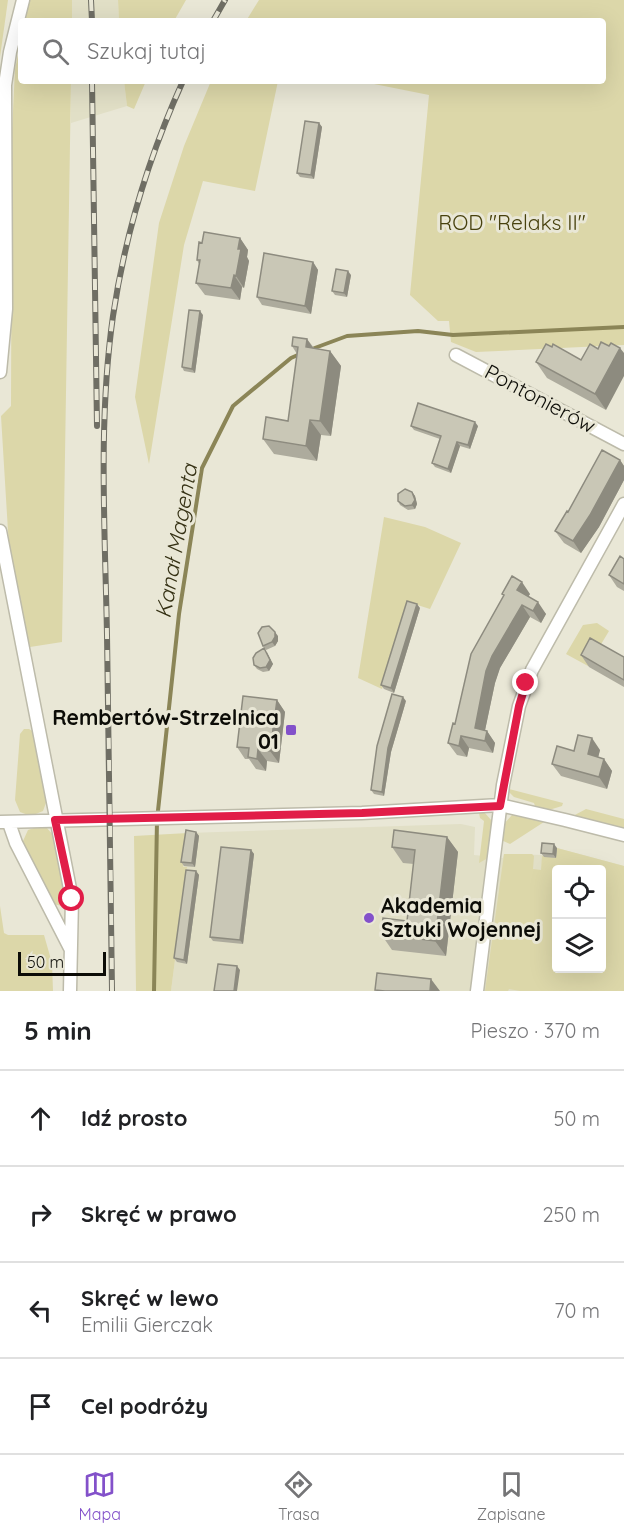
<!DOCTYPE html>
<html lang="pl">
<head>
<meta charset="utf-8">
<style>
	body { margin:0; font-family:Quicksand,sans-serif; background:#f6f6f6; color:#202124 }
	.controls { position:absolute; right:18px; bottom:18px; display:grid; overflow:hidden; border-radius:6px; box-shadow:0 6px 24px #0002 }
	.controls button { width:54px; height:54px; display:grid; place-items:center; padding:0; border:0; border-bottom:2px solid #e0e0e0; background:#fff; color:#202124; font:30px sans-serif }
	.scale { position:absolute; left:18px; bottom:15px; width:88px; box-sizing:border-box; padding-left:6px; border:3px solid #0c0c07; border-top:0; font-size:16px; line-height:21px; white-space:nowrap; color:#0c0c07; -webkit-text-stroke:4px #e9e7d6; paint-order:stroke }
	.stop { position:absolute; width:18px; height:18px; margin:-14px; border:4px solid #e11d48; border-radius:50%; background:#fff }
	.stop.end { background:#e11d48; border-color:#fff; box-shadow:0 2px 6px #0008 }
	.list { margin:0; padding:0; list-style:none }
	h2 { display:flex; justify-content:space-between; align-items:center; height:78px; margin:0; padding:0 24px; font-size:26px }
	h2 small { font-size:20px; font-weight:400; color:#757577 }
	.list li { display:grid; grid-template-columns:39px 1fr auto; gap:18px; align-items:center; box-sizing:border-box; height:96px; padding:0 24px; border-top:2px solid #e0e0e0 }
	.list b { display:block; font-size:22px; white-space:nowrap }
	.list p { margin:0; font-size:20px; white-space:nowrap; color:#757577 }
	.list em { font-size:20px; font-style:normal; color:#757577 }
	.icon { flex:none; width:33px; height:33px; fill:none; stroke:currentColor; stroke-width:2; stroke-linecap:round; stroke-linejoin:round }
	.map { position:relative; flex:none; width:624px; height:991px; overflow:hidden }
	.search { position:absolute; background:#fff; box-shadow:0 6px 24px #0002; left:18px; right:18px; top:18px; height:66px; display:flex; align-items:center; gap:15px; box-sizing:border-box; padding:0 21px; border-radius:6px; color:#757577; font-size:22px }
	.sheet { height:462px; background:#fff }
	nav { display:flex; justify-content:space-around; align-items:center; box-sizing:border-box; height:84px; border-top:2px solid #e0e0e0; background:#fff; font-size:16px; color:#757577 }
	nav a { display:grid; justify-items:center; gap:3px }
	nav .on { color:#8351ca }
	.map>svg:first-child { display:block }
	.built { fill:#e1dfc6; fill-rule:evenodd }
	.green { fill:#dcd7a9; fill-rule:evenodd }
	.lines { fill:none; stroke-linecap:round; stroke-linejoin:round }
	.stream { stroke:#8b8557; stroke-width:4 }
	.street-casing { stroke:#bdbbaa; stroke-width:15 }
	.street { stroke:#fff; stroke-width:12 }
	.rail-casing { stroke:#6f6e64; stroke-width:6 }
	.rail { stroke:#e9e7d6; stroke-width:4; stroke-dasharray:11; stroke-linecap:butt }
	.wall { fill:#adab9d }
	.shaded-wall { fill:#8d8b7f }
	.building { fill:#c9c7b6; stroke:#8d8b7f; stroke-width:1.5 }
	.route { stroke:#e11d48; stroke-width:8 }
	.poi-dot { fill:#8351ca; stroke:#e9e7d6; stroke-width:2 }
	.labels { text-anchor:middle; stroke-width:6; stroke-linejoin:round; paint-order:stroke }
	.park-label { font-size:21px; fill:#48420e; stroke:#e9e7d6 }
	.street-label { font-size:21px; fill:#0c0c07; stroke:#e9e7d6 }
	.poi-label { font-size:21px; font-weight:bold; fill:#0c0c07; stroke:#e9e7d6; text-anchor:end }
	.water-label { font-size:22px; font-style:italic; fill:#353114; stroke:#e9e7d6 }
</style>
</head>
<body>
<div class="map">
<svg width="624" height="991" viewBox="0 0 624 991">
	<rect width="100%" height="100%" fill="#e9e7d6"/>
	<path class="built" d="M72 0H118L119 21H72Z
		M71 81H124L127 106 71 123Z
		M461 824 475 827 474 855 503 858 504 854 543 855 544 846 557 848 624 866V991H171L187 868 183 867 188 833ZM556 870H602V969H556Z"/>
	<path class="green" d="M0 0H8L0 57Z
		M29 0H72V21H25Z
		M118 0H186L174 21H119Z
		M259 0H624V345L476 352 451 342 449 321H438L410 295 429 95 359 81H603V21H246Z
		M21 41V81H71L62 642 30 647 10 564 1 416 11 406 12 132 15 69Z
		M124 81H146L134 109 127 106Z
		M211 81H278L255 191 203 181 184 245 149 464 135 397 159 223 184 146Z
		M384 517 425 527 461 543 430 609 408 602 382 689 358 678Z
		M597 623 609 631 588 666 566 654 583 625Z
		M24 729H29L34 732 47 800 43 811 31 816 20 812 15 800 20 734Z
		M509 789 563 803 562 806 549 810 535 806 534 803 514 797 508 791Z
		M586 809 624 819V829L573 816Z
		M484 812 492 821 488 858 479 863 484 821 480 818 479 813Z
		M512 815 544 822 510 844 501 840 503 825Z
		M40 826 46 827 54 836 67 897 66 903 62 906 53 904 24 848 23 841 28 830Z
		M188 833 183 867H187L171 991H136L134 836Z
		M557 848 624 866V991H520L509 989 508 991H485L504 854H532L534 856 533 869 541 870 542 856 556 858ZM556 870H602V969H556Z
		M0 906 4 933 8 935H44L52 963 53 991H0Z"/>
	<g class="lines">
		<path class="stream" d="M312 349 347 336 418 331 453 335 624 327
			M154 991 157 820 179 614 202 468 233 406 291 358 300 354"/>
		<g class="street-casing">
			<path id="street" d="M456 355 624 444
				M0 372 6 309 5 85 10 52 23 0
				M0 531 72 899 70 991
				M0 822 362 813 500 805 565 820 624 835
				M9 823 16 843 70 948
				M477 991 503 785 519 706 532 670 624 504"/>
		</g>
		<use href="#street" class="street"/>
		<g class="rail-casing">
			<path id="rail" d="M91 0 92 21
				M213 21 225 0
				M92 81 97 426
				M112 991C111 872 109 753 107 635 105 529 98 421 113 316 125 235 149 156 183 81"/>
		</g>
		<use href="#rail" class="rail"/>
	</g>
	<path class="wall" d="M319 123 322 127 314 179 300 177 297 173Z
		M240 238 248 250 247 257 249 261 244 288 242 287 240 300 205 295 196 283 199 264 197 260 202 243Z
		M313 262 318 270 311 314 262 305 257 297Z
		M351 275 347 297 335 295 332 291Z
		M203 315 195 373 184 371 182 367Z
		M307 339 314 348 330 351 341 366 331 436 321 435 317 461 274 454 263 439 288 421 297 354 292 346Z
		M552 347 581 360 606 410 547 378 536 362Z
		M411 426H478L470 449 460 446 451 473 435 467 432 463 440 439 414 430Z
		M620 460 624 466V480L599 527 581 553 564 543 555 531 568 512Z
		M412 492 415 496 417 504 415 509 408 510 400 505 398 501Z
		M624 559V591L617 587 609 575Z
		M502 594H530L528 596 546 614 541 623 530 617 500 668 495 683 485 730 487 731 495 743 493 753 469 748 467 757 457 755 448 743 504 596Z
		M420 608 394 693 384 689 381 685Z
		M278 636V641L275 646 266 650 263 646Z
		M267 652 273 664 269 671 263 672 257 669 254 665Z
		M581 655 624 657V687L589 667Z
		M277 700 285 712 279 763 267 761 266 771 256 769 249 759H245L237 747Z
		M406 701 391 752 384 796 374 794 371 790Z
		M600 750 598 757 604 759 612 771 607 789 561 776 552 764 574 751Z
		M196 832 199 836 195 867 184 866 181 862Z
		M447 837 458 852 446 956 392 950 381 934 407 921 414 864 403 863 392 847Z
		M557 848 556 858 544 857 541 853Z
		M251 850 254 854 243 944 213 941 210 937Z
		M196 871 199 875 187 964 177 962 174 958Z"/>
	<path class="shaded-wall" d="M319 123 322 127 314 179 311 175Z
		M240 238 248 250 247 257 249 261 244 288 236 276 238 249Z
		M313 262 318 270 311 314 305 306Z
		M348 271 351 275 347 297 344 293Z
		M234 275 242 287 240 300 231 288Z
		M200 311 203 315 195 373 192 369Z
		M307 339 317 354 306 347Z
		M620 348 624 353V376L606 410 595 394Z
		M330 351 341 366 331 436 320 421Z
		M310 420 321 435 317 461 306 446Z
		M475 422 478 426 470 449 468 445Z
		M457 442 460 446 451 473 448 469Z
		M620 460 624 466V480L599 527 581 553 573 541Z
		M412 492 415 496 417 504 415 509 412 505Z
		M522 582 530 594 525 602 517 590Z
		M538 602 546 614 541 623 533 611Z
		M417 604 420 608 394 693 391 688Z
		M522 605 530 617 500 668 495 683 483 740 475 728 486 671 492 656Z
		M275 632 278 636V641L275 646 272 642Z
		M264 648 273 664 269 671 266 667Z
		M403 697 406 701 391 752 384 796 382 792 388 748Z
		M277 700 285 712 279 763 270 751Z
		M487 731 495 743 493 753 485 741Z
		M461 736 469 748 467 757 459 746Z
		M592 738 600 750 596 766 588 754Z
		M258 749 267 761 266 771 257 759Z
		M604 759 612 771 607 789 599 777Z
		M196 832 199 836 195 867 192 863Z
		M447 837 458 852 446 956 435 941Z
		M554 844 557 848 556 858 553 854Z
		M251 850 254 854 243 944 240 940Z
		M196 871 199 875 187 964 184 960Z
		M237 966 240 970 237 991H234Z
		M431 979 440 991H430Z"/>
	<path class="building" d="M305 121 319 123 311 175 297 173Z
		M204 232 240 238 238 249H241L236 276 234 275 231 288 196 283 200 260H197L199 242 202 243Z
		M264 253 313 262 305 306 257 297Z
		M336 269 348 271 344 293 332 291Z
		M189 310 200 311 192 369 182 367Z
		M293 337 307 339 306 347 330 351 320 421 310 420 306 446 263 439 266 417 288 421 298 347 292 346Z
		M601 342 609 346 611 343 620 348 595 394 536 362 546 344 552 347 553 344 581 360 590 344 598 349Z
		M418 403 475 422 468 445 457 442 448 469 432 463 441 436 411 426Z
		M602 450 620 460 590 515 573 541 555 531 567 511 568 512Z
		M405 489 412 492 415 500 412 505 405 506 398 501V494Z
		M620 556 624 559V584L609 575Z
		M512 576 522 582 517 590 538 602 533 611 522 605 492 656 486 671 475 728 487 731 485 741 461 736 459 746 448 743 453 723 455 724 471 654 504 595 502 594Z
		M407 601 417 604 391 688 381 685Z
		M269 626 275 632V637L272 642 263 646 258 633 262 627Z
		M590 638 624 657V680L581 655Z
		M264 648 270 660 266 667 260 668 254 665 253 658 256 653Z
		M392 694 403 697 388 748 382 792 371 790 377 746Z
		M243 696 277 700 270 751 258 749 257 759 248 757 249 748 237 747Z
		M578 735 592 738 588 754 604 759 599 777 552 764 557 746 574 751Z
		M186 830 196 832 192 863 181 862Z
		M394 830 447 837 435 941 381 934 383 918 407 921 415 850 392 847Z
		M542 843 554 844 553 854 541 853Z
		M221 847 251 850 240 940 210 937Z
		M186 870 196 871 184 960 174 958Z
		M218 964 237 966 234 991H214Z
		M377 973 431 979 430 991H385L375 990Z"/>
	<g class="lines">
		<path class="route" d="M72 899 55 820 362 813 500 806 519 706 526 683"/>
	</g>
	<g class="poi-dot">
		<rect x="285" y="724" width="12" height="12" rx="3"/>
		<circle cx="369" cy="918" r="6"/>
	</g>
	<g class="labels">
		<g class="park-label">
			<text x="512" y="230">ROD "Relaks II"</text>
		</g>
		<g class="street-label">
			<text transform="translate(540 399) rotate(28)" y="7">Pontonierów</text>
		</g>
		<g class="poi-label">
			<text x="279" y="725">Rembertów-Strzelnica<tspan x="279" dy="24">01</tspan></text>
			<text x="381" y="913" text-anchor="start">Akademia<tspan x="381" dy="24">Sztuki Wojennej</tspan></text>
		</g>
		<g class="water-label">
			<text transform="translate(176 541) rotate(-80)" y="8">Kanał Magenta</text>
		</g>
	</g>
</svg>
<div class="controls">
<button><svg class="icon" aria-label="locate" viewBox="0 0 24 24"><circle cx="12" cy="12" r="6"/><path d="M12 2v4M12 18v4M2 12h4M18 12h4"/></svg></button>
<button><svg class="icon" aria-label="layers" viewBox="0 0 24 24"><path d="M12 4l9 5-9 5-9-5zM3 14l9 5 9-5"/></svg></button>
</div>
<div class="scale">50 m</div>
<div class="stop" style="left:72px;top:899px"></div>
<div class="stop end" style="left:526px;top:683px"></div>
<div class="search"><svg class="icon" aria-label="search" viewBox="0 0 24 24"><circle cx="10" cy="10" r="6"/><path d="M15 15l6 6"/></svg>Szukaj tutaj</div>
</div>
<section class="sheet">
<h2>5 min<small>Pieszo · 370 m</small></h2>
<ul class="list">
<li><svg class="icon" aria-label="ahead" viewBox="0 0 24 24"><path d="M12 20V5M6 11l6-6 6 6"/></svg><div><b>Idź prosto</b></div><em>50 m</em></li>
<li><svg class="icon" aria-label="right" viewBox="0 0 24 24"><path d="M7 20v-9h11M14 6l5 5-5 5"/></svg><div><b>Skręć w prawo</b></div><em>250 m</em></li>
<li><svg class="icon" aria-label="left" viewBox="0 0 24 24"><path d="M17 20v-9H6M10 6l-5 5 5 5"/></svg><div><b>Skręć w lewo</b><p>Emilii Gierczak</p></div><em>70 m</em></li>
<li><svg class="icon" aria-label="arrive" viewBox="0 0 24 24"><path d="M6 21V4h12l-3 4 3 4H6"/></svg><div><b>Cel podróży</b></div></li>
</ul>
</section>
<nav>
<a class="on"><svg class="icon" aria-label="map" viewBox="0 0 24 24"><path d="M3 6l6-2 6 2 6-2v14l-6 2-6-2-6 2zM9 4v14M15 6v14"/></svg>Mapa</a>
<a><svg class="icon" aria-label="directions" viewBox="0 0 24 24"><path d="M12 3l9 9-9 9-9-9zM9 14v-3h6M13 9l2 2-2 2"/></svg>Trasa</a>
<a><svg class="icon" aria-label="saved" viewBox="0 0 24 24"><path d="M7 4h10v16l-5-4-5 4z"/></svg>Zapisane</a>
</nav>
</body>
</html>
